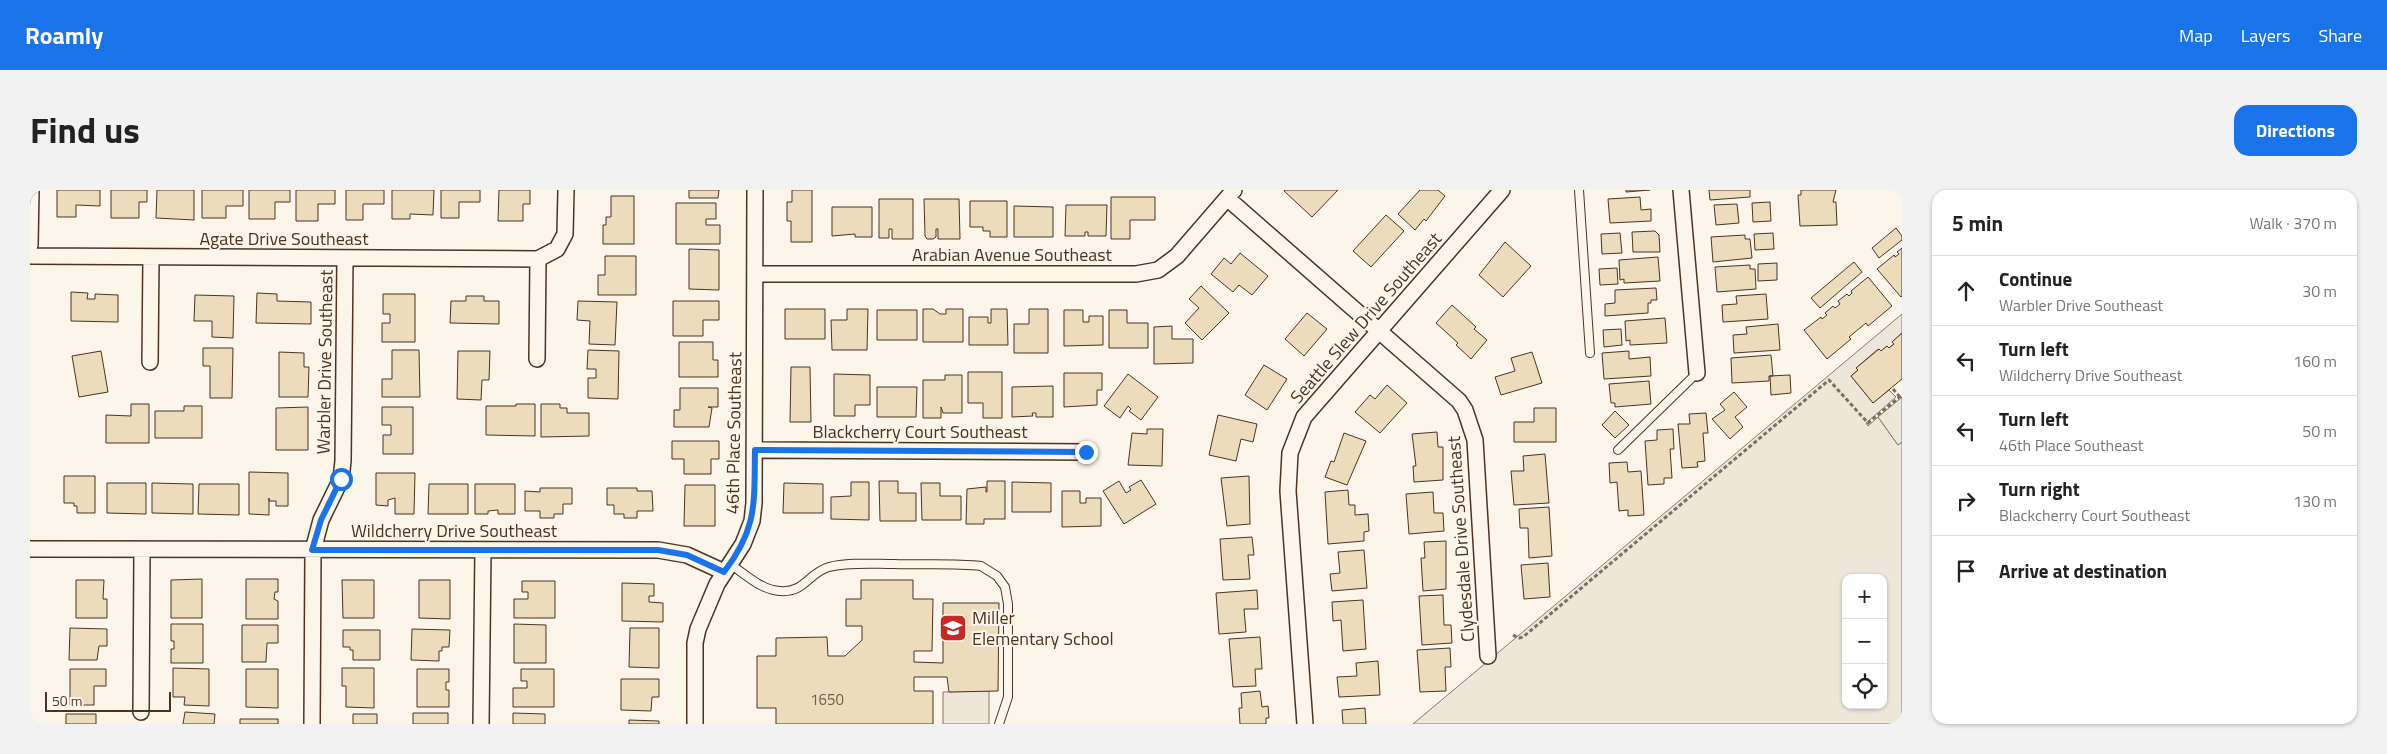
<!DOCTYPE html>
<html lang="en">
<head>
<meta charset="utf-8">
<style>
	body { margin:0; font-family:"Titillium Web",sans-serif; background:#f2f2f2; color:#222 }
	.controls { position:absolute; right:15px; bottom:15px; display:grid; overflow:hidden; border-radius:10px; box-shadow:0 1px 4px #0004 }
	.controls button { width:45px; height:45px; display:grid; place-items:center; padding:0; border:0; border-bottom:1px solid #e0e0e0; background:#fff; color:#222; font:25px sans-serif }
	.scale { position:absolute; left:15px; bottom:12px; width:126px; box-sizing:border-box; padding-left:5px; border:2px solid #4a3520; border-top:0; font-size:14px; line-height:18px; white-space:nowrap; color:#4a3520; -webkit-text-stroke:4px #fbf6e9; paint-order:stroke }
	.stop { position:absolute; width:15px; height:15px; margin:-11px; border:4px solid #1a73e8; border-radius:50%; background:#fff }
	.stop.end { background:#1a73e8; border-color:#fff; box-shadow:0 1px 5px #0008 }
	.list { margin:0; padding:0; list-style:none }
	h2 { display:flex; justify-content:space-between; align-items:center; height:65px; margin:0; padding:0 20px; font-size:21px }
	h2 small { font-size:16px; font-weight:400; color:#767676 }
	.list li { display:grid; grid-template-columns:32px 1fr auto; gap:15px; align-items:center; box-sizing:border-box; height:70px; padding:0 20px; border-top:1px solid #e0e0e0 }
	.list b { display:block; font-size:19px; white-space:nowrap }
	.list p { margin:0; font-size:16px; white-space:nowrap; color:#767676 }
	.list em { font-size:16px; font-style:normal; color:#767676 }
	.icon { flex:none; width:28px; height:28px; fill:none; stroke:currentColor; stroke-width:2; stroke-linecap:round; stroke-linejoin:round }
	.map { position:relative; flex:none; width:1872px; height:534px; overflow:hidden; border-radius:15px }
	header { display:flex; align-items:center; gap:30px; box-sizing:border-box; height:70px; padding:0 25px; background:#1a73e8; color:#fff }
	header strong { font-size:24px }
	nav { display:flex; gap:28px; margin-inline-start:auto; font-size:18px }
	.intro { display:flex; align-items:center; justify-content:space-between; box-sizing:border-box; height:120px; padding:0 30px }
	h1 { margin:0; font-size:35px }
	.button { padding:12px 22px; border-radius:15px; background:#1a73e8; color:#fff; font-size:18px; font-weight:700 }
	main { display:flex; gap:30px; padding:0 30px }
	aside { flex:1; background:#fff; border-radius:15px; box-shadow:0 1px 4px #0004 }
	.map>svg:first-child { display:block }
	.green { fill:#ede6d9; stroke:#887966; fill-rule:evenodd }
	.parking { fill:#ede7d9; stroke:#887966 }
	.building { fill:#ecdcbc; stroke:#4a3520 }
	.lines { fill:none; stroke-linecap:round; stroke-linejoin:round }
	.lane-casing { stroke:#4a3520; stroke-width:10 }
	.street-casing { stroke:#4a3520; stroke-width:18 }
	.path { stroke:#7f6f5c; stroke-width:3; stroke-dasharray:4 2.5; stroke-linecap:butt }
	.lane { stroke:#fbf6e9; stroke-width:8 }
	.street { stroke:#fbf6e9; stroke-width:15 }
	.route { stroke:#1a73e8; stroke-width:6 }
	.labels { text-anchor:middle; stroke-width:4; stroke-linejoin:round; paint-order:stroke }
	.number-label { font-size:15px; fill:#725f47 }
	.street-label { font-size:18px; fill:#4a3520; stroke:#fbf6e9 }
	.poi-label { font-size:18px; fill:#4a3520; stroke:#fbf6e9; text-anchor:start }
</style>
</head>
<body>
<header>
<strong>Roamly</strong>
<nav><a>Map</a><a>Layers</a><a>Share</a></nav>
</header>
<div class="intro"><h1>Find us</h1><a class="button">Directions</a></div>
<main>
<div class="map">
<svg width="1872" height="534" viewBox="0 0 1872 534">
	<rect width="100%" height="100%" fill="#fbf6e9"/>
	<path class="green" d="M1872 124V143L1862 152 1864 154 1859 158 1857 156 1851 161 1848 159 1826 178 1828 180 1821 186 1843 213 1859 200 1866 207 1836 233 1838 236 1848 227 1868 255 1872 252V534H1383ZM1816 388H1853V515H1816Z
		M959 501V534H913V502Z"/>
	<path class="parking" d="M1872 207V252L1868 255 1848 227Z"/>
	<path class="building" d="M27 0H70V16L46 15V27H27Z
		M81 0H117V12H109V28H81Z
		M127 0H164V30L126 28Z
		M172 0H213V16H196V28H172Z
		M219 0H260V12H245V29H219Z
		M266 0H305V14H288V31H266Z
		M316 0H354V14H333V30H316Z
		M362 0H404L403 25 380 24V29H362Z
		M411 0H450V12H429V28H411Z
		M469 0H500V14H493V31H468Z
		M659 0H689L688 8H659Z
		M762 0H782V52H761V31H757V12H762Z
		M1255 0H1308L1282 27 1254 1Z
		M1390 0H1408L1415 6 1396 31 1394 29 1385 40 1368 24Z
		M1596 0H1620L1596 2Z
		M1679 0H1720V7L1680 10Z
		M1771 0H1806L1803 12H1806L1807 35 1770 36 1768 5H1771Z
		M581 6H604V54H573V35H576V27H581Z
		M1081 7H1125V30H1100V49H1081Z
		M1610 7 1611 20 1621 19V31L1580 33 1578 9Z
		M849 9H883V49H862V39H859V48H849Z
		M894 9H929L930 49H908V39H906V47L903 49H897L895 46Z
		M940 11H977V47H960V41H953V37H940Z
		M1740 12 1741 31 1723 32 1722 13Z
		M646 13H686V29H676V35H690V54H646Z
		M1707 14 1709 33 1686 35 1684 15Z
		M1036 15H1077L1076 46H1058V42H1055V46H1035Z
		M984 16 1023 17V47H984Z
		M802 17H842V47H825V44L802 46Z
		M1356 25 1374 41 1341 77 1323 61Z
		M1866 38 1872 46V50L1849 68 1842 58Z
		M1625 41 1629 45 1630 62H1603L1602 42Z
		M1590 43 1592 63 1572 64 1571 44Z
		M1743 43 1744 59 1725 60 1724 44Z
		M1715 45V49H1720L1722 68 1683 72 1681 47Z
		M1475 52 1501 76 1473 107 1449 85Z
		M1872 58V106L1871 107 1847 79 1864 65 1865 67 1869 64 1867 62Z
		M659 59 689 60V100L659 99Z
		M1210 63 1238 86 1222 105 1209 95 1203 102 1181 84 1194 68 1201 74Z
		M575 66H606V105H568V85H575Z
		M1628 67 1630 91 1594 93V89L1590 90 1589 70Z
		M1824 72 1832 82 1790 118 1781 108Z
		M1747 73V90L1728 91V74Z
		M1720 75V79H1725L1726 99 1687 102 1685 77Z
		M1587 78 1588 94 1570 95 1569 79Z
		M1838 87 1862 116 1838 136 1836 133 1819 147 1821 149 1797 169 1774 140 1791 127 1792 129 1797 125 1795 123 1803 116 1805 118 1810 114 1808 111 1817 104 1819 106 1822 103 1821 101Z
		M1171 96 1199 123 1172 150 1155 133 1169 118 1159 109Z
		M1626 98 1627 110H1621V113H1618V123L1575 126V114L1585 113V100Z
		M41 102 58 103 57 109H65V104L88 105V132L41 131Z
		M227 103 247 104V111L281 112V134L226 133Z
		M353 104H385V152H352V133H360V124H353Z
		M1736 104 1738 129 1693 132 1692 115 1707 114 1706 106Z
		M165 105 204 106 203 148 182 147V131H164Z
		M436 106H454V111H469V134L420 133 421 111H436Z
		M548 111 587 112 585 155 559 154 560 131 547 130Z
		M643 111H689V130H673V146H643Z
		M1422 115 1446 137 1444 139 1457 150 1441 169 1426 155 1428 153 1406 133Z
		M755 119H795V149H755Z
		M817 119H838L837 160H802L801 130H817Z
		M893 119H903L910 124H916V119H933V152H893Z
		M961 119H977L978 155H939V127H958V133H961Z
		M999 119H1018V163H984V134H999Z
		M847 120H887V150H847Z
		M1034 120H1053V132H1059V126H1073V155L1034 156Z
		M1079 120H1097V133H1118V158H1079Z
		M1277 123 1297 139 1274 166 1255 149Z
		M1635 128 1637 153 1600 155V150L1596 151 1595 131Z
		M1748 134 1750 160 1704 163 1703 145 1717 144 1716 137Z
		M1142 136V149H1163V173L1124 174V137Z
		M1591 139 1592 155 1574 157 1573 140Z
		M1872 143V189L1843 213 1821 186 1828 180 1826 178 1849 159 1851 161 1857 156 1859 158 1864 154 1862 152Z
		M649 152H683V170H688V187H649Z
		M173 158H203L202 208H180V176H173Z
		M362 160H389L390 207H352V189H362Z
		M558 160 589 161 588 209 558 208V188H566V179H557Z
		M71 161 78 202 49 207 42 166Z
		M428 161H460L459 190H452L451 210 427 209Z
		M1599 161V169L1620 167 1621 186 1574 189 1572 163Z
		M249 162 274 163V177H279L278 207H249Z
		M1502 162 1512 193 1471 205 1465 187 1485 181 1481 168Z
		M1741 165 1743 186H1739V191L1702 193 1701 168Z
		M1234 175 1257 189 1237 220 1215 205Z
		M761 177H780L781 232H760Z
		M938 182H972V228H953V213H938Z
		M1034 183H1072V200H1067V215L1034 217Z
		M804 184 840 185V215H825V226H804Z
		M1098 184 1128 207 1111 230 1099 221 1101 219 1098 216 1090 228 1074 216Z
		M915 185H932V223H913L911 217V228H893V190H915Z
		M1760 185 1761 203 1741 205 1740 186Z
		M1619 191 1621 214 1585 217V213H1581L1579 194Z
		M1357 195 1377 213 1350 243 1325 222 1340 205 1345 209Z
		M1023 196V227H1006V223H1002L1003 226 982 227V197Z
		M847 197H887L886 227H847Z
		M650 198H688V217H678L682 218 679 237H644V220H650Z
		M1704 202 1717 217 1705 227 1713 237 1700 249 1682 229 1695 220 1690 214Z
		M101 214H119V253H76V225L101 226Z
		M486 214H505V246L456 245V216H486Z
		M511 214H530V218H537V223H559V246L511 247Z
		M154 216H172V248H125V221H154Z
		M278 217V260H246V218Z
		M352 217H383V264H353V245H361V235H352Z
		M1504 218H1526V252H1484V232H1504Z
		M1585 221 1599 235 1585 248 1572 235Z
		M1676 223 1678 243H1673L1675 271 1667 272 1668 277 1652 278 1648 234H1660L1659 224Z
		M1188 225 1227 234 1223 252 1211 249 1206 271 1179 265Z
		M1117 239H1133L1132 276 1098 275 1102 243 1117 244Z
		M1643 239 1644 259H1640L1642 288H1634V294L1618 295 1615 251 1627 250V240Z
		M1407 242 1408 257H1413V290L1384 292 1383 276H1386L1382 244Z
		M1314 243 1336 251 1317 295 1295 287 1301 271 1304 272Z
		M642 251H689V269H681V284H654V269H642Z
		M1515 264 1519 313 1484 315 1481 281H1494L1493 266Z
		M1597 272 1598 282 1611 281 1614 325 1598 326V320L1589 321 1587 292 1580 293 1579 273Z
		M219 282 258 283V316H246V311H239V308V325L219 324Z
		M346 283H385L384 324H365V308L358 310V316L346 315Z
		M34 286H65V323H47V316H44V313H34Z
		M1219 286 1220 334 1197 336 1191 288Z
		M1111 290 1126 314 1094 334 1073 301 1089 291 1096 303 1101 300 1099 297Z
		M849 291H868V303H886V331H850Z
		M957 291H975V329H954V334H936L937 299 956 297V302H957Z
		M821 292H839V330L801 329V307L821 306Z
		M982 292 1021 293V322H982Z
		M77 293H116V324L77 323Z
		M122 293 163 294V324L122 323Z
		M754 293 793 294V323H753Z
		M891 293H910V306H931V330H892Z
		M169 294H209V325L168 324Z
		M399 294H438V324H398Z
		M445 294H485V324H468V320L458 321V324H445Z
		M655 295H685V336H654Z
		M510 298H542V314H533V324H524V328H510V321H495V301L510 302Z
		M577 298H607V301H622L623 321H607V328H594V324H584V315H577Z
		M1318 300 1319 315H1325V325L1338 324 1339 341 1334 342V351L1298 354 1295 302Z
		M1032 301H1050V313H1056V308H1071V336L1032 337Z
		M1403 302 1404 323H1413L1414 341 1379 344 1376 304Z
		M1519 317 1522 366 1499 368 1498 338H1490L1489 319Z
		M1222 347 1224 365H1218L1220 389 1193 390 1190 349Z
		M1416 351V399L1393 401 1391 368H1395L1394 352Z
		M1334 360 1337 398 1302 401 1300 384 1310 383 1308 362Z
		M1518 373 1520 407 1494 409 1491 375Z
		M172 389V428H141V390Z
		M216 389H248V402H245L244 409 248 411V429H216Z
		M46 390H74L73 409H77V428H46Z
		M312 390H344V428H313Z
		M389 390H420V429L389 428Z
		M831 390H883V409H903L902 461H884V472L913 473V413H969L968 501 919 502 917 487H884V501H903V534H746V518H727V466H746V448L797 447 798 466H815L832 450V436H816V409H831Z
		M492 391H525V428H484V409H498V402H492Z
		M592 393 624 394V406H619V412L633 413V432L592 431Z
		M1227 400 1228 419H1214L1216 442 1189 444 1186 403Z
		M1413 405 1414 435H1421L1422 453 1392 455 1389 406Z
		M1333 410 1336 459 1313 461 1311 430 1303 431 1302 412Z
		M141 434H173V473H141V459H144V451H141Z
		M484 434 516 435V473H484Z
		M212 435H248V453H237L236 472H212Z
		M40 438 77 439V456H69L67 470H39Z
		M600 438H629V478L599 477Z
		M382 439 420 440 419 457H412V461H409V471L381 470Z
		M313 440H350V470H323V460H320V457H313Z
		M1230 447 1232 479H1225L1226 496 1203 497 1199 449Z
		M1420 458 1421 477H1415L1416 501 1390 502 1387 460Z
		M1348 471 1350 505 1309 507 1307 487 1327 486 1326 473Z
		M143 478 179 479V516L154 515 155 507H143Z
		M312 478H344V518L316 517V496H312Z
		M40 479H76V496H64V515H40Z
		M216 479H248V518L216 517Z
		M387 479H419V492H416V500H419V517H387Z
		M491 479H524V517H483V498H497V491H491Z
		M591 489H629V507H622L621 521 591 520Z
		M1230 501 1232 517 1238 516 1239 528H1236V534H1210L1209 518H1212L1211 503Z
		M1335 518 1336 534H1313L1312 520Z
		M155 522 185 524 184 534H153Z
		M383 523H418V534H383Z
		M483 523 515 524V534H483Z
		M36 524H66V534H36Z
		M323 524H347V534H323Z
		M210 529H248V534H210Z
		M599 530 629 531V534H599Z"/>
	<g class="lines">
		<g class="lane-casing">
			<path id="lane" d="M1549 0 1560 163
				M1588 260 1667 183
				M700 374C715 384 731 400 750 401 775 403 778 383 799 377 818 372 843 374 864 374 893 375 923 373 951 376L967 386 975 397 978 414V507L969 534"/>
		</g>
		<g class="street-casing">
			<path id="street" d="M1651 0 1667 183
				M1197 8 1429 211 1435 220 1445 250 1458 466
				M0 55 1 0
				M0 66 508 69
				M508 69 527 59 535 44 536 0
				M725 84H1106L1128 80 1147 66 1204 0
				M507 169 508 69
				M120 172 121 67
				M725 260 1056 262
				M0 359 628 360 657 365 694 382
				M111 522 112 360
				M282 534 283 360 291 330 311 289 313 271 315 68
				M451 534 453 360
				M665 534V453L668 439 687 394 713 354 722 331 724 313 725 0
				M1275 534 1258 301 1260 263 1274 227 1472 0"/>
		</g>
		<path class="path" d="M1863 199 1870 207
			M1483 445 1489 448 1493 447 1799 190 1838 233 1872 205"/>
		<use href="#lane" class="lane"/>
		<use href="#street" class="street"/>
	</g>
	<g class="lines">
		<path class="route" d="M311 289 291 330 282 360H628L657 365 694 382C728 338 724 312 725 260L1056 262"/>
	</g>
	<defs>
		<g id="school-square" transform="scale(1.4375)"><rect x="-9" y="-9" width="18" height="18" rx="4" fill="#c62828" stroke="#fbf6e9"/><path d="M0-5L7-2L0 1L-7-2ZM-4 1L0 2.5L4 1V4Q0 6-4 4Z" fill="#fff"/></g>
	</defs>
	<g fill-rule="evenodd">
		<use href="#school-square" x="923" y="438"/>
	</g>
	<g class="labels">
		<g class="number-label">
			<text x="797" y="515">1650</text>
		</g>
		<g class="street-label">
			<text x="254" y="55">Agate Drive Southeast</text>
			<text x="982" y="71">Arabian Avenue Southeast</text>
			<text transform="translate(1336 128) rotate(-49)" y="6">Seattle Slew Drive Southeast</text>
			<text transform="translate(295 172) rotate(-89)" y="6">Warbler Drive Southeast</text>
			<text x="890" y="248">Blackcherry Court Southeast</text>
			<text transform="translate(704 243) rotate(-89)" y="6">46th Place Southeast</text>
			<text x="424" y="347">Wildcherry Drive Southeast</text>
			<text transform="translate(1431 349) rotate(-94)" y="6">Clydesdale Drive Southeast</text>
		</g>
		<g class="poi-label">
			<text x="942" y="434">Miller<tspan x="942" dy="21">Elementary School</tspan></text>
		</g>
	</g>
</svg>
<div class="controls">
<button>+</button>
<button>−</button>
<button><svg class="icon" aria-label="locate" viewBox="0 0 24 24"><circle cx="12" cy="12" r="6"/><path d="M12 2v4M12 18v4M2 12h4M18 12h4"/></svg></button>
</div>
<div class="scale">50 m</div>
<div class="stop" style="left:311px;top:289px"></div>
<div class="stop end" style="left:1056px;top:262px"></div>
</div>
<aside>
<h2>5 min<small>Walk · 370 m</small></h2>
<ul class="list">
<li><svg class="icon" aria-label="ahead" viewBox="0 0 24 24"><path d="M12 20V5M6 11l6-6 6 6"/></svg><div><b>Continue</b><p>Warbler Drive Southeast</p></div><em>30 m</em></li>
<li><svg class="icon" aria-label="left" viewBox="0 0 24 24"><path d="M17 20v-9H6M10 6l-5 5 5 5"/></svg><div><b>Turn left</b><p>Wildcherry Drive Southeast</p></div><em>160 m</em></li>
<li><svg class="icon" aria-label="left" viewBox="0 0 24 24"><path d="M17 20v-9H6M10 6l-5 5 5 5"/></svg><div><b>Turn left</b><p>46th Place Southeast</p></div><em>50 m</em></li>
<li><svg class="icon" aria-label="right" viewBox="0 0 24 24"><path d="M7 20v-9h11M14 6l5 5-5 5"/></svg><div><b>Turn right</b><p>Blackcherry Court Southeast</p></div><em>130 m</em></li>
<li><svg class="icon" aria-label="arrive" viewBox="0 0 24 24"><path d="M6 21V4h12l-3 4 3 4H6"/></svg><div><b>Arrive at destination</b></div></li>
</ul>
</aside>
</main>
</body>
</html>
